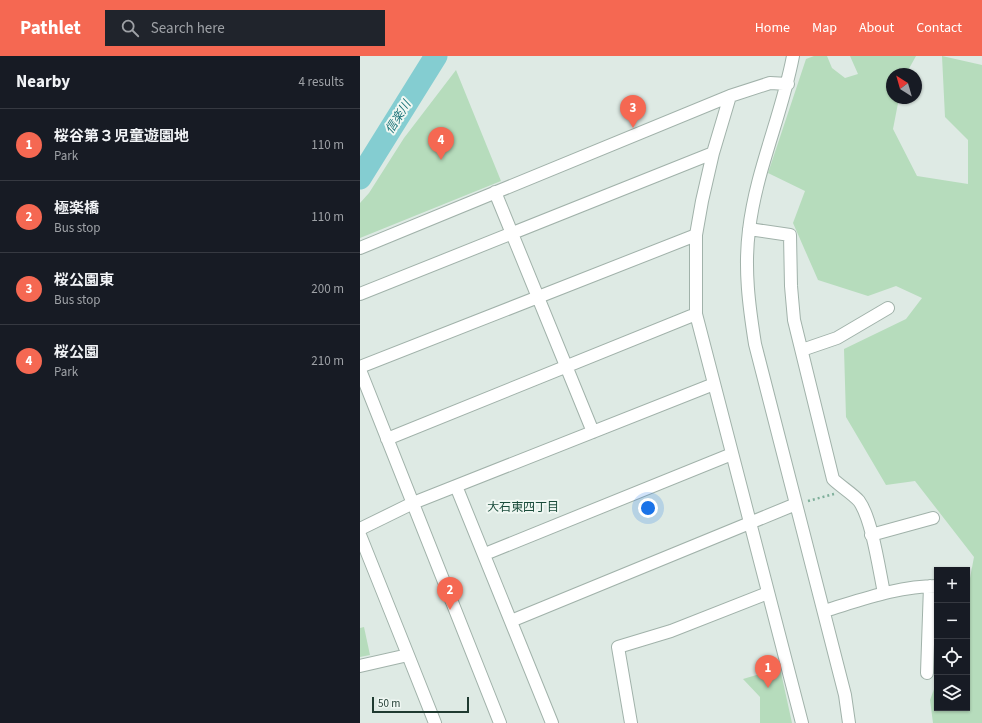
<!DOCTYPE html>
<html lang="en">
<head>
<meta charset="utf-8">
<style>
	body { margin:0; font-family:"Source Sans 3","Noto Sans JP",sans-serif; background:#20242c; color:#f1f3f6 }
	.controls { position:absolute; right:12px; bottom:12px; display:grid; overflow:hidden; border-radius:0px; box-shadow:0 1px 3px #0004 }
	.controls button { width:36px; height:36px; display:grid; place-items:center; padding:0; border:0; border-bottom:1px solid #363941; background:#171b24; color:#f1f3f6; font:20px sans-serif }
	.compass { position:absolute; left:526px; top:12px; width:36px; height:36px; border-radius:50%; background:#171b24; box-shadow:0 1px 3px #0004; rotate:323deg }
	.scale { position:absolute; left:12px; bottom:10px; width:97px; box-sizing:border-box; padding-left:4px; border:2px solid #1f3a30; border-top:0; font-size:11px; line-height:14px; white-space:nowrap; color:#1f3a30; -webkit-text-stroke:3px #eff7f2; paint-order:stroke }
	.you { position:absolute; left:288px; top:452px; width:14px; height:14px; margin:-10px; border:3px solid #fff; border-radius:50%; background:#1a73e8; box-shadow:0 0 0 6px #1a73e833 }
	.badge { display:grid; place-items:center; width:26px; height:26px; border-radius:50%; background:#f56852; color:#fff; font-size:13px; font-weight:700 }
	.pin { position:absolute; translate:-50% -33px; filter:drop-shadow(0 1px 2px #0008) }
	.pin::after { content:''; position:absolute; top:21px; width:14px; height:12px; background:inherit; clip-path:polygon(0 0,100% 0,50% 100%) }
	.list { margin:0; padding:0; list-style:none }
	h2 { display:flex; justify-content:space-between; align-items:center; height:52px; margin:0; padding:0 16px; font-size:17px }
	h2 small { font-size:13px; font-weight:400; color:#9ea1a6 }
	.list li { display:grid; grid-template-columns:26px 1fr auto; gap:12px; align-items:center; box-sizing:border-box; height:72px; padding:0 16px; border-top:1px solid #363941 }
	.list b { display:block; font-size:15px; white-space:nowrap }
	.list p { margin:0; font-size:13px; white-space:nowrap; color:#9ea1a6 }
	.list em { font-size:13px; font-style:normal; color:#9ea1a6 }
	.icon { flex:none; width:22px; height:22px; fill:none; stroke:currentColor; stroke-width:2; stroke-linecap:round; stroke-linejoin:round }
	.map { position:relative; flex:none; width:622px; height:667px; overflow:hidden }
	header { display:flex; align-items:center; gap:24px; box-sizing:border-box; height:56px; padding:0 20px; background:#f56852; color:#fff }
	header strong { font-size:19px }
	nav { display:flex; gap:22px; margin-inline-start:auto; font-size:14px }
	.search { width:280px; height:36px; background:#20242c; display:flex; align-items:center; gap:10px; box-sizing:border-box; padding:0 14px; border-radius:0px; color:#9ea1a6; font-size:15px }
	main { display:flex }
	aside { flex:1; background:#171b24 }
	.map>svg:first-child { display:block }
	.green { fill:#b6dcbc }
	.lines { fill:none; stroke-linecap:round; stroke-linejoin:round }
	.river { stroke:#84cdd1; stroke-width:23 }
	.minor-casing { stroke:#a1b2aa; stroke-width:14 }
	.path { stroke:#7eaf9a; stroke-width:2.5; stroke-dasharray:2 3; stroke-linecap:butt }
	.minor { stroke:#fff; stroke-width:12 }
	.labels { text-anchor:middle; stroke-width:4; stroke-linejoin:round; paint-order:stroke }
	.water-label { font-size:12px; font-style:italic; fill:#197176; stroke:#eff7f2 }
	.neighbourhood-label { font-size:12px; fill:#1b4c3b; stroke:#eff7f2 }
</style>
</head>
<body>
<header>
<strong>Pathlet</strong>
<div class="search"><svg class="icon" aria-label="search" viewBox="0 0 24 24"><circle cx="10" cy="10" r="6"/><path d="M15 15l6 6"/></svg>Search here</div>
<nav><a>Home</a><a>Map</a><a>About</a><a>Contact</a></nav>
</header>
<main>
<aside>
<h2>Nearby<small>4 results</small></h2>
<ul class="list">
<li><span class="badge">1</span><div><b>桜谷第３児童遊園地</b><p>Park</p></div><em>110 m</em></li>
<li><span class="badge">2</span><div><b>極楽橋</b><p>Bus stop</p></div><em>110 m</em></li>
<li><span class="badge">3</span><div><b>桜公園東</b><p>Bus stop</p></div><em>200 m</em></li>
<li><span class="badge">4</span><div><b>桜公園</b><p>Park</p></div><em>210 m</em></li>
</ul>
</aside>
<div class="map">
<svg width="622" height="667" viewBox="0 0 622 667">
	<rect width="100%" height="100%" fill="#deeae4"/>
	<path class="green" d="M454 0H467L472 12 485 22 498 18 490 0H556L546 18H532V42H539L533 73 557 120 608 128V84L585 61 582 0 622 9V667H573L570 644 577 625V652H607V538L614 501 555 425 526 429 486 361 484 293 546 263 562 242 536 230 508 240 458 224 433 167 445 135 408 117 446 3Z
		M96 14 141 125 0 182V147L9 137 44 82Z
		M4 571 10 599 0 601V572Z
		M420 612 432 667H400V641L383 623Z"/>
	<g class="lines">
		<path class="river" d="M0 122 76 0"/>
		<g class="minor-casing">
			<path id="minor" d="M433 0C422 59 396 114 389 174 384 213 389 250 395 288L485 639 489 667
				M370 40 353 97 342 145 336 179V258L442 667
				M135 136 233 376
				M389 173 430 179 431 230 434 264 473 423C480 430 493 438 499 445 512 463 519 513 524 537
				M0 192 370 40 410 27 428 28
				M0 238 353 97
				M442 294 477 282 528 252
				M0 311 336 179
				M0 314 140 667
				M27 383 336 258
				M96 430 192 667
				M0 473 53 447 354 328
				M0 479 48 599
				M511 479 573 462
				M125 498 372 398
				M464 555C501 544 538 530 577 530
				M151 565 436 448
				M0 610 48 599 75 667
				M567 617 570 530
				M271 667 258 591 311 575 408 537"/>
		</g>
		<path class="path" d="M448 445 474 438"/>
		<use href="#minor" class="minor"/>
	</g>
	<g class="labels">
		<g class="water-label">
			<text transform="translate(38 61) rotate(-58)" y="4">信楽川</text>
		</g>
		<g class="neighbourhood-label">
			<text x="163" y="455">大石東四丁目</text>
		</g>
	</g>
</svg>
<div class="controls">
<button>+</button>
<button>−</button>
<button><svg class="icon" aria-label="locate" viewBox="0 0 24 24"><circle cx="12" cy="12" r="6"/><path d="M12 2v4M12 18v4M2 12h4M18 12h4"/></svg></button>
<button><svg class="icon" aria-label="layers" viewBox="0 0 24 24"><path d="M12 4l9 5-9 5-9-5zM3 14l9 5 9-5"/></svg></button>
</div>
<svg class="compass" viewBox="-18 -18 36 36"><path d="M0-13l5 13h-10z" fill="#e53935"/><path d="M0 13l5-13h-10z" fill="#9ea1a6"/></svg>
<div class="scale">50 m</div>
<div class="you"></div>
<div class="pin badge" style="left:408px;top:632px">1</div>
<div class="pin badge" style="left:90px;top:554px">2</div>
<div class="pin badge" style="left:273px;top:72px">3</div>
<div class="pin badge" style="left:81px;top:104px">4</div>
</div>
</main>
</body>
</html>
